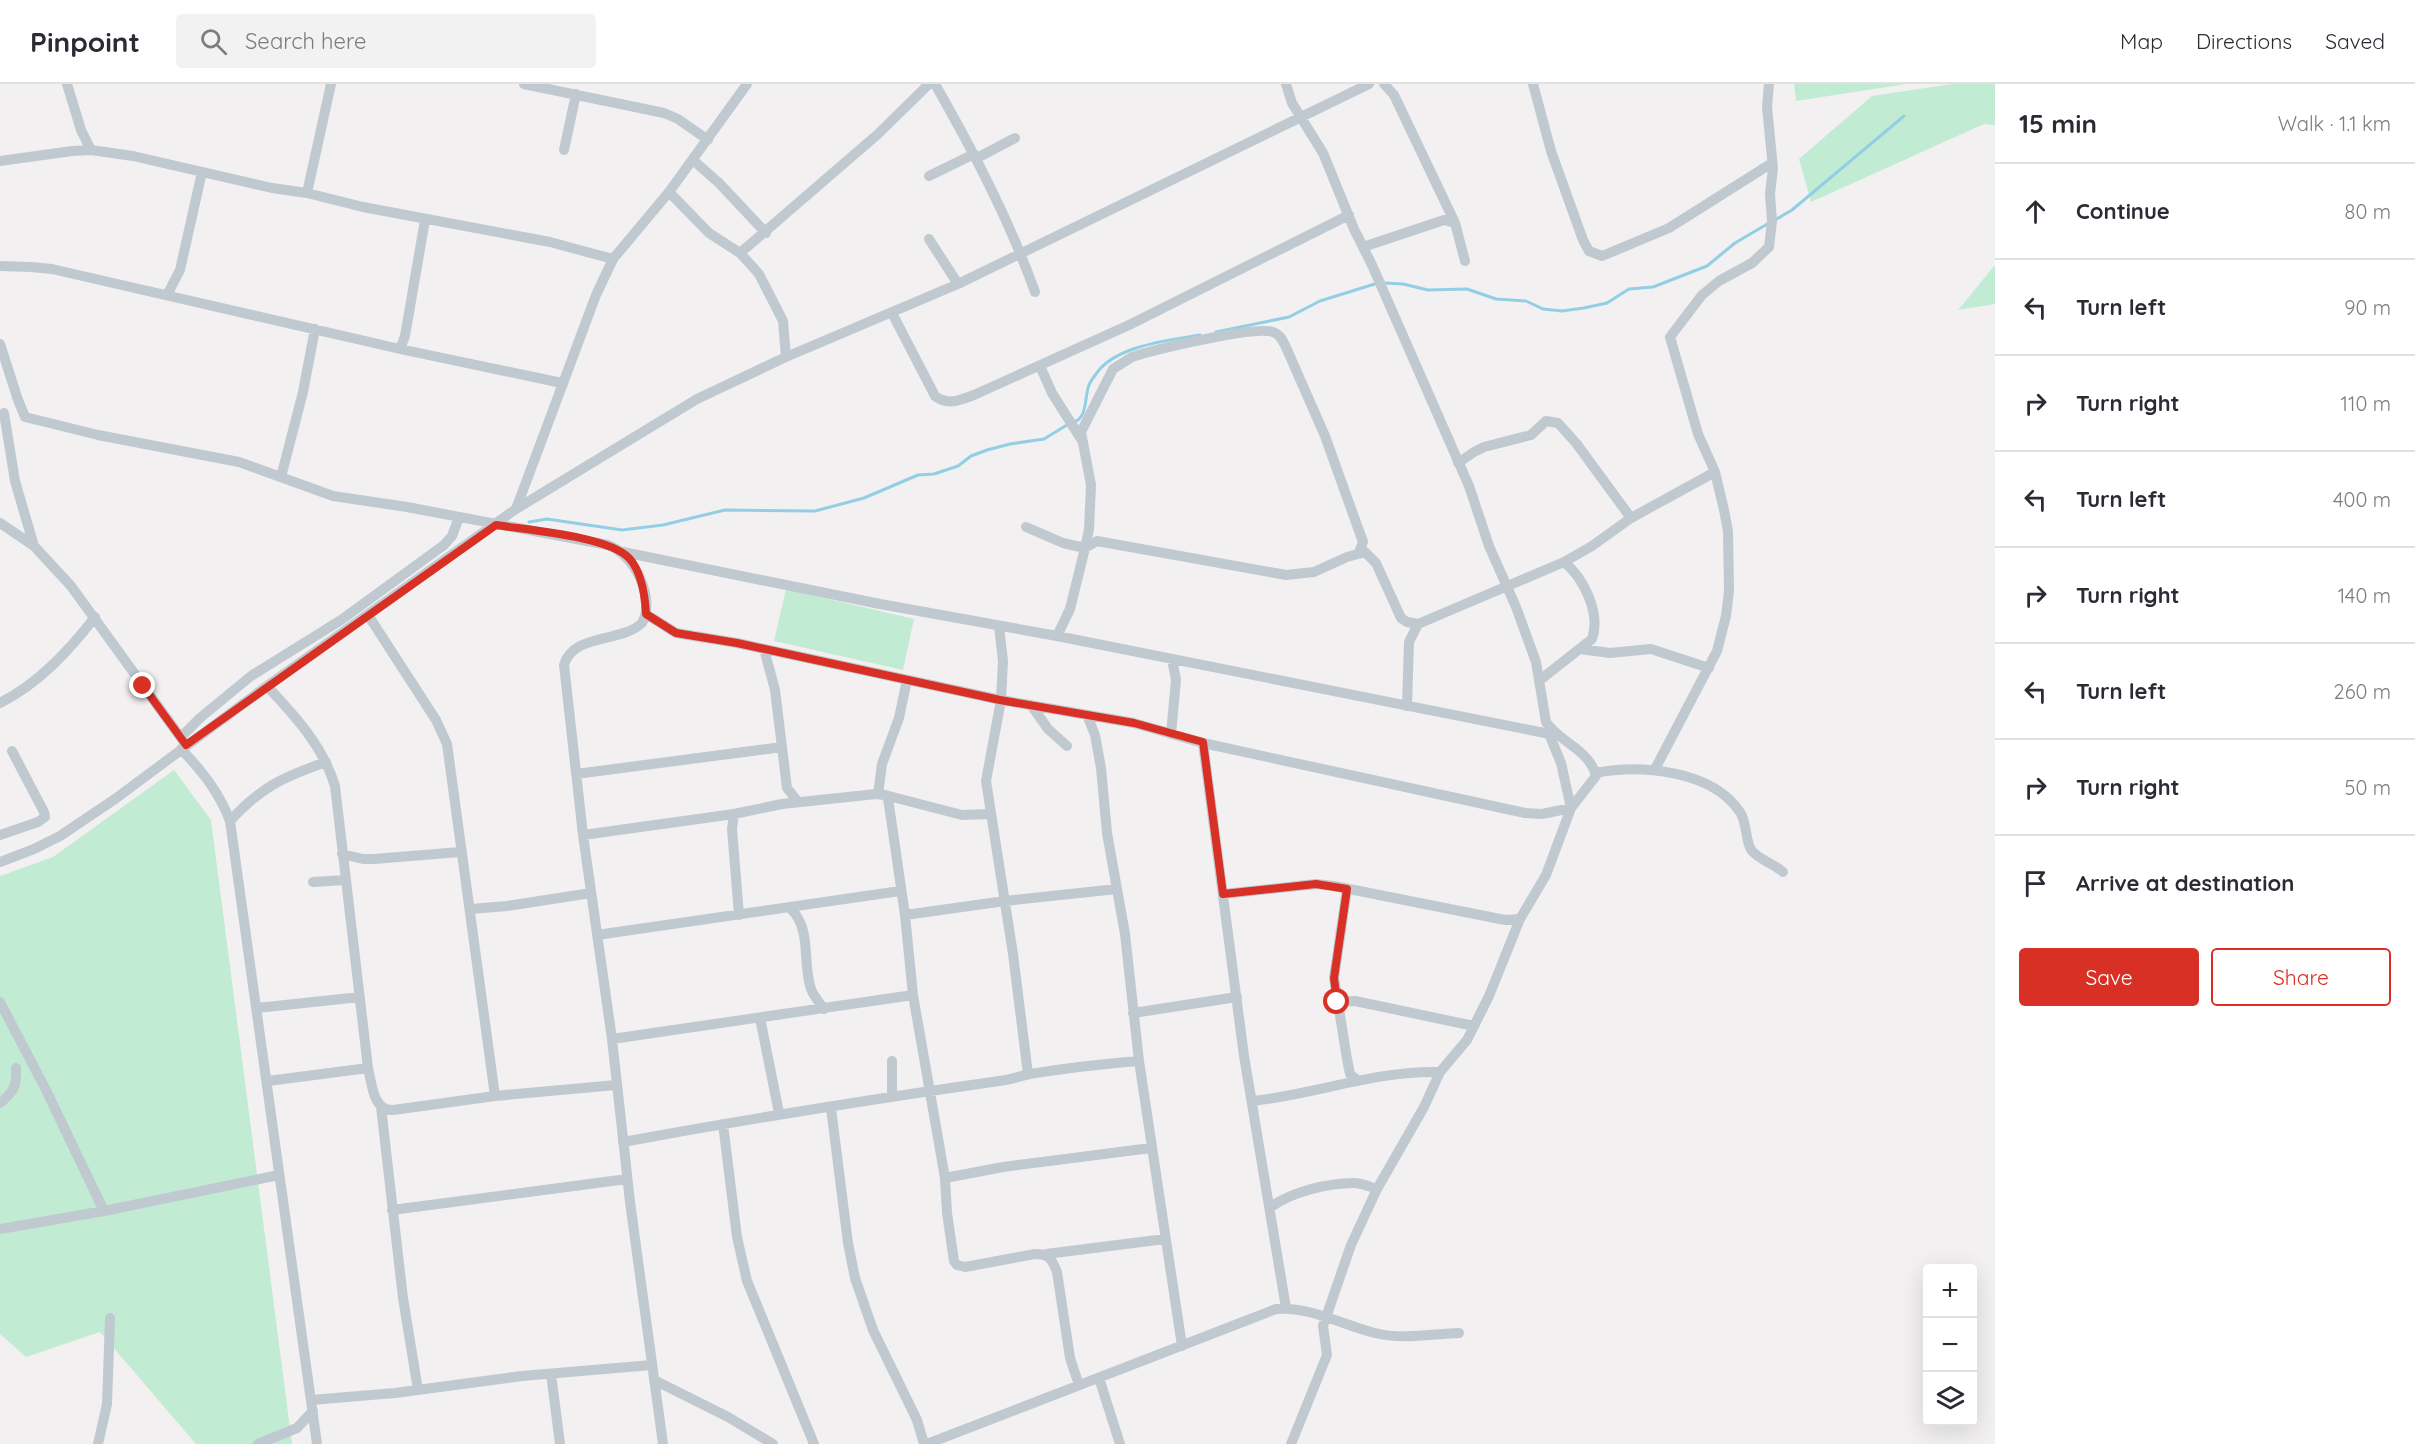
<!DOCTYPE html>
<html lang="en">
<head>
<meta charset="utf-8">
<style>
	body { margin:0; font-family:Quicksand,sans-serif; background:#f2f2f3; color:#2b2b33 }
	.controls { position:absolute; right:18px; bottom:18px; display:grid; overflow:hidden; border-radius:6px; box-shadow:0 6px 24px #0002 }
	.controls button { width:54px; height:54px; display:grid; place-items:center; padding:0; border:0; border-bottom:2px solid #e1e1e2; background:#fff; color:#2b2b33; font:30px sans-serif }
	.stop { position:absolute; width:18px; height:18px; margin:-14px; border:4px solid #d93025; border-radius:50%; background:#fff }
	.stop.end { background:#d93025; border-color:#fff; box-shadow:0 2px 6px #0008 }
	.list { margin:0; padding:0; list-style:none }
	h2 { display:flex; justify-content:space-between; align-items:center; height:78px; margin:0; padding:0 24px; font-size:26px }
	h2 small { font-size:20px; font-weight:400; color:#7c7c81 }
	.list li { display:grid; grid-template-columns:39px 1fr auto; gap:18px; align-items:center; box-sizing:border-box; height:96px; padding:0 24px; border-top:2px solid #e1e1e2 }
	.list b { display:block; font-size:22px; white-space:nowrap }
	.list em { font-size:20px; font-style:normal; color:#7c7c81 }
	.actions { display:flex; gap:12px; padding:18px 24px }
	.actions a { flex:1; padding:14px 0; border:2px solid #d93025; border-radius:6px; text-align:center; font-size:21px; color:#d93025 }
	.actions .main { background:#d93025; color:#fff }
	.icon { flex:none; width:33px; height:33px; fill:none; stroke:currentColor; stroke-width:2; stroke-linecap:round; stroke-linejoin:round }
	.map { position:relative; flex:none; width:1995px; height:1360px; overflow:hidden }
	header { display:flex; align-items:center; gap:36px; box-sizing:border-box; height:84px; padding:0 30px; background:#fff; border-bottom:2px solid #e1e1e2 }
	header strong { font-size:28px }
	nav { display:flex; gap:33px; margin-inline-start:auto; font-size:21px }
	.search { width:420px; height:54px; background:#f2f2f3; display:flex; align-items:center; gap:15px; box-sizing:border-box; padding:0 21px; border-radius:6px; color:#7c7c81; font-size:22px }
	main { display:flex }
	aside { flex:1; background:#fff }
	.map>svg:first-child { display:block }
	.green { fill:#c2ebd4 }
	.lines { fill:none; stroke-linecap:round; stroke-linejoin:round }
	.stream { stroke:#93cfe4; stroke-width:3 }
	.minor { stroke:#c1c9d0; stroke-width:10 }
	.route { stroke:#d93025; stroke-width:8 }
</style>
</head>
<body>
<header>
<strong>Pinpoint</strong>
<div class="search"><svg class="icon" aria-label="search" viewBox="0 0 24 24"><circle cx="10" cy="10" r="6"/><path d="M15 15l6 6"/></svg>Search here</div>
<nav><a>Map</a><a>Directions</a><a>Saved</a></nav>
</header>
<main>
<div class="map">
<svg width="1995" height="1360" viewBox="0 0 1995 1360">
	<rect width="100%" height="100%" fill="#f2f0f0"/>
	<path class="green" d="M1794 0H1906L1796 17Z
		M1952 0H1995V41L1984 40 1811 118 1799 75 1872 12Z
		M1995 181V220L1958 226Z
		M786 505 914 535 903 586 774 557Z
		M174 686 211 736 292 1360H196L100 1248 26 1273 0 1250V792L53 773Z"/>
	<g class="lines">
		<path class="stream" d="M1775 136 1792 126 1904 32
			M1385 199 1403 200 1428 206 1467 205 1496 215 1526 217 1543 225 1562 227 1584 224 1607 219 1629 205 1653 203 1707 182 1735 159 1769 139
			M1216 248 1289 233 1320 217 1378 199
			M1074 338C1088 333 1084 314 1089 301 1091 296 1096 290 1099 286 1120 261 1171 256 1200 251
			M529 438 547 435 622 446 663 441 725 426 815 427 864 414 918 391 934 390 958 382 971 372 987 366 1010 360 1044 355 1067 341"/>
		<path class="minor" d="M67 0 81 46 91 66
			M524 0 664 29 678 35 708 56
			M935 0C973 67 1009 135 1035 208
			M1286 0 1292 19 1323 69 1354 145 1372 181 1469 402 1489 462 1516 523 1536 578 1546 638C1559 658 1590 666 1596 692L1571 724 1546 791 1520 835 1489 912 1467 956 1440 988 1424 1023 1377 1105 1351 1161 1323 1242 1327 1271 1291 1360
			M1384 0 1394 11 1455 139 1465 177
			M1533 0 1551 67 1583 156 1589 167 1602 172 1669 144 1772 79
			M564 66 576 10
			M977 74 1015 54
			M693 76 719 99 766 149
			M0 77 72 67 91 66 133 72 272 104 307 109 363 123 550 158 613 175
			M929 92 974 70
			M669 108 709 149 740 169 759 190 783 237 786 273
			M307 109 331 0
			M929 155 958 200
			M1363 163 1444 136 1455 139
			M740 169 878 50 929 0
			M0 182 31 183 52 185 400 265 562 299
			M167 211 180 186 202 88
			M892 229 935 312C948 322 960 316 974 311L1129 241 1349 131
			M0 260 18 316 25 333 98 351 239 378 333 412 407 423 608 461C634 470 656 514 642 539 621 559 573 549 564 581L583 751 612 955 630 1118 663 1360
			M400 265 405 252 425 136
			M1040 282 1052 309 1081 355
			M4 329 15 397 34 462
			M1458 379 1474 368 1484 363 1531 351 1546 337 1558 339 1576 359 1631 434
			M281 393 303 308 315 245
			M516 425 596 211 613 175 669 108 747 0
			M0 439 34 462 71 502 184 658
			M1026 443 1063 459 1085 464 1089 445 1091 401 1081 348 1113 285 1132 273 1145 269C1167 263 1255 242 1273 248 1280 250 1282 256 1285 261L1325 352 1363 458 1359 468
			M623 468 880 520 1057 552 1555 651
			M646 530 676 549 737 559 1001 616 1134 639 1203 659 1525 729 1542 730 1571 724 1561 679 1549 650
			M368 531 436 636 447 660 495 1012
			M999 542 1003 577 1001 616 986 697 1013 870 1028 990
			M1057 552 1070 525 1085 464 1097 457 1286 491 1314 488 1347 473 1365 468 1376 479 1401 534 1407 538 1418 540 1564 478 1592 462 1631 434 1715 388
			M764 565 775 606 787 704 798 718
			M1580 565 1610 569 1651 565 1709 584
			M1540 596 1592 555C1601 530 1584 494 1564 478
			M267 602C295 632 323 662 335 702L368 984C372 1000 373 1027 393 1026L495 1012 616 1001
			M0 619C39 599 69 567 95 533
			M1031 621 1048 645 1067 662
			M1407 622 1409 558 1418 540
			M1087 631 1095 651 1101 684 1107 749 1125 850 1139 977 1182 1262
			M1171 650 1176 596 1172 575
			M181 653 200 634 251 592 341 536 444 461 452 452 459 433
			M1203 659 1244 972 1286 1224
			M181 665C202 687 219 708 230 737L317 1360
			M1655 685 1717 567 1726 532 1729 507 1728 447 1724 426 1715 388 1698 350 1670 253 1702 211 1719 197 1752 179 1769 163 1772 137 1770 110 1773 84 1767 23 1769 0
			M1595 689C1640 680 1712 686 1740 728 1748 741 1745 759 1752 767 1760 776 1774 780 1783 788
			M576 690 782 663
			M878 710 882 680 899 634 907 596
			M885 711 962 731 990 730
			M734 730 732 745 739 831
			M230 737C261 703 283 693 326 678
			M0 751 38 738 45 733 44 728 12 667
			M583 751 734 730 782 720 876 710 884 711 888 714 905 831 913 911 945 1094 947 1129 954 1177 957 1181 965 1183 1035 1170C1049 1170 1052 1175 1057 1188L1070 1274 1079 1301
			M342 770 363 775H374L460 768
			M0 778 34 765 60 752 115 715 267 602 516 425 697 315 786 273 958 200 1369 0
			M313 798 345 796
			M1347 805 1334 894 1347 975 1350 990 1358 997
			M1223 810 1316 800 1334 802 1505 836 1520 835
			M471 825 507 822 591 809
			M791 825C812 845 802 879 811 905 814 913 820 919 824 925
			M905 831 1005 817 1117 805
			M597 851 900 807
			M0 918 46 1006 104 1127
			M1337 918 1355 917 1474 942
			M257 924 360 913
			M1133 929 1237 913
			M760 934 779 1029
			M612 955 913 911
			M892 977V1013
			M268 997 368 984
			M1253 1017C1316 1010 1377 986 1440 988
			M0 1019C14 1008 17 1001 16 984
			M381 1023 403 1214 418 1306
			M831 1024 848 1159 855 1194 873 1246 917 1336 924 1360
			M723 1040 737 1153 747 1197 814 1360
			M623 1058C748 1035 873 1015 999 997 1010 996 1020 992 1030 990 1066 984 1103 980 1139 977
			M945 1094 1003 1083 1151 1064
			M1271 1123C1291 1108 1328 1099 1354 1099 1362 1099 1370 1103 1377 1105
			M392 1126 627 1095
			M0 1145 104 1127 279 1091
			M1046 1170 1165 1155
			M551 1290 560 1360
			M1099 1294 1120 1360
			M654 1296 728 1333 773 1360
			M311 1316 395 1309 522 1292 652 1281
			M98 1360 107 1320 110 1234
			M258 1360 297 1344 313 1327
			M927 1360 1276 1225C1309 1222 1343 1241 1375 1249 1402 1256 1431 1250 1459 1249"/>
	</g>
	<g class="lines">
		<path class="route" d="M143 602 186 661 496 441C527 446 608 452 629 474 642 488 645 512 646 530L676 549 737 559 1000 616 1134 639 1203 658 1223 810 1316 800 1347 805 1334 894 1337 918"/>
	</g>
</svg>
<div class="controls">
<button>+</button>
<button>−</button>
<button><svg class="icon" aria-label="layers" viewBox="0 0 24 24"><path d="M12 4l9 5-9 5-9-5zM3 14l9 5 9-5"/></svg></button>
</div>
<div class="stop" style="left:1337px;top:918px"></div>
<div class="stop end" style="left:143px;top:602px"></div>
</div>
<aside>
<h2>15 min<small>Walk · 1.1 km</small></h2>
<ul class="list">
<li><svg class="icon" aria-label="ahead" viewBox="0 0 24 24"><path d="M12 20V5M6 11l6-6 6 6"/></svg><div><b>Continue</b></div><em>80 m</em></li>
<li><svg class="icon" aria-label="left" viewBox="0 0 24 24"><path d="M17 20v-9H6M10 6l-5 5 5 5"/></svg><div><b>Turn left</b></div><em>90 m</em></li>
<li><svg class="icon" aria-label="right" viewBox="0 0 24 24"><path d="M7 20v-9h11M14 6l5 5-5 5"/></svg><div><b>Turn right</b></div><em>110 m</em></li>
<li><svg class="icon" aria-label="left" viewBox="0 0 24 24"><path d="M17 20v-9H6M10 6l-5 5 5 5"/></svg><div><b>Turn left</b></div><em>400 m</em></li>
<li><svg class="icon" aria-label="right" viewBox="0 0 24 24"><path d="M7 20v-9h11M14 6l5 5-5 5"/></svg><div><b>Turn right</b></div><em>140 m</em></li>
<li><svg class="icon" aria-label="left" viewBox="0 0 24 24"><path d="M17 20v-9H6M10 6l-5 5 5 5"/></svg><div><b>Turn left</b></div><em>260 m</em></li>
<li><svg class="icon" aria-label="right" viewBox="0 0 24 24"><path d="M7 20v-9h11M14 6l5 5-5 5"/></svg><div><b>Turn right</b></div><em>50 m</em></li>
<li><svg class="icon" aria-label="arrive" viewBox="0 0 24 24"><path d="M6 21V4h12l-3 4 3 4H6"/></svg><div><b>Arrive at destination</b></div></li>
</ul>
<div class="actions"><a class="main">Save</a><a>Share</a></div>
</aside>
</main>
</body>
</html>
